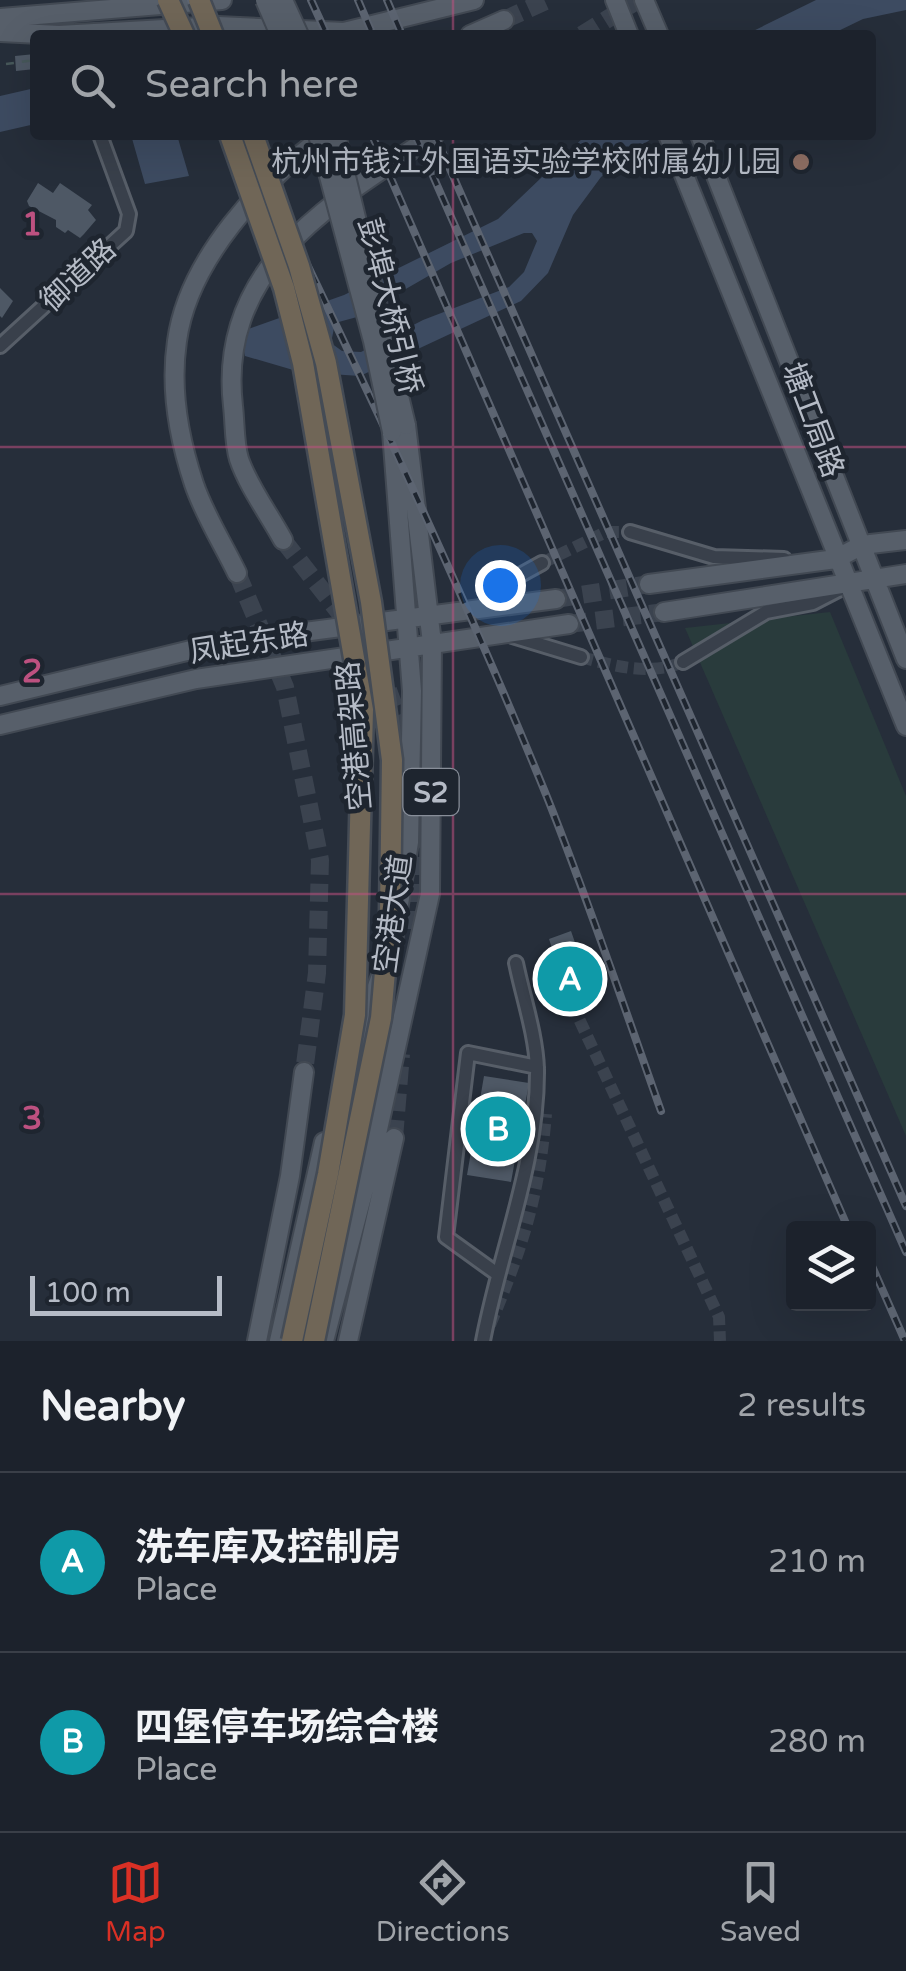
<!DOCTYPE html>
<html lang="en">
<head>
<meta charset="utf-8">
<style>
	body { margin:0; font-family:"Varela Round","Noto Sans SC",sans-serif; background:#252a34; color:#f1f3f6 }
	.controls { position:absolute; right:30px; bottom:30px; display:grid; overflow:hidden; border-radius:10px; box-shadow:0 10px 40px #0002 }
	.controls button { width:90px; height:90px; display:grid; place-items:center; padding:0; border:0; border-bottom:2px solid #3a3f48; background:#1c222c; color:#f1f3f6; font:50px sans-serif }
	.scale { position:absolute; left:30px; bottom:25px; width:192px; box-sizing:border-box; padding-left:10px; border:5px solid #b5bbc6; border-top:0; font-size:28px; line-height:35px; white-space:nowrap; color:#b5bbc6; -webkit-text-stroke:8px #1e252f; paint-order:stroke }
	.you { position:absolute; left:500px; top:585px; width:35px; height:35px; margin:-25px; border:8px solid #fff; border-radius:50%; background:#1a73e8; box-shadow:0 0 0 15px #1a73e833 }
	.badge { display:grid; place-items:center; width:65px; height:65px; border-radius:50%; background:#d93025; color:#fff; font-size:32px; font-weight:700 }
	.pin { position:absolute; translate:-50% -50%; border:5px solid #fff; box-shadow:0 2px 10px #0006 }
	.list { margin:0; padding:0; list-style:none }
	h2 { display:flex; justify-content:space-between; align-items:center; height:130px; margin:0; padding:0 40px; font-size:42px }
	h2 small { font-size:32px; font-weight:400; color:#a0a4a9 }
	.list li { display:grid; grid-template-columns:65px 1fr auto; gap:30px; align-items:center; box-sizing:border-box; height:180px; padding:0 40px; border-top:2px solid #3a3f48 }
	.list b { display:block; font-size:38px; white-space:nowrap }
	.list p { margin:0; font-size:32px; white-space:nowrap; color:#a0a4a9 }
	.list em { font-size:32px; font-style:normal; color:#a0a4a9 }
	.icon { flex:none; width:55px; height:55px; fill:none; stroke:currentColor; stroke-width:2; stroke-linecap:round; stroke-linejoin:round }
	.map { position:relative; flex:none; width:906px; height:1341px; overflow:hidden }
	.search { position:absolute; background:#1c222c; box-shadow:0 10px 40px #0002; left:30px; right:30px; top:30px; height:110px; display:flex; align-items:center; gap:25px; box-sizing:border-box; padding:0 35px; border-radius:10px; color:#a0a4a9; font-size:38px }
	.sheet { height:490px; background:#1c222c }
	nav { display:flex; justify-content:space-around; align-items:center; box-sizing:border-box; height:140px; border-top:2px solid #3a3f48; background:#1c222c; font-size:28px; color:#a0a4a9 }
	nav a { display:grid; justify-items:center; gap:5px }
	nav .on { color:#d93025 }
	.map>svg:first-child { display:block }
	.green { fill:#293b3c }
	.water { fill:#3d4b61; fill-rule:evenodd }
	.building { fill:#4e5865 }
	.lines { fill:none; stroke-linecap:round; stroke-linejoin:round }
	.minor-tunnel { stroke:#3b434f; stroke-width:12; stroke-dasharray:12 6; stroke-linecap:butt }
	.major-tunnel { stroke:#3b434f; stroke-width:18; stroke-dasharray:18 9; stroke-linecap:butt }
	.minor-casing { stroke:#575e68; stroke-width:18 }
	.major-casing { stroke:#424953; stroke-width:22 }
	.path { stroke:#47585a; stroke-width:2.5; stroke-dasharray:8 8; stroke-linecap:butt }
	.minor { stroke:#39404b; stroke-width:12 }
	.major { stroke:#575f6a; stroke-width:18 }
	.rail-casing { stroke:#5c6471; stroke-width:8 }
	.rail { stroke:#1e252f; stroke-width:4; stroke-dasharray:11; stroke-linecap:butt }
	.major-bridge-casing { stroke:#424953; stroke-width:22; stroke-linecap:butt }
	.highway-bridge-casing { stroke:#444b55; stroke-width:25; stroke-linecap:butt }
	.major-bridge { stroke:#575f6a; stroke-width:18 }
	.highway-bridge { stroke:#706657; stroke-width:20 }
	.grid { fill:none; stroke:#bd5180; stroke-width:2.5; stroke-opacity:0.55 }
	.education-dot { fill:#8d6e63; stroke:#1e252f; stroke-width:4 }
	.labels { text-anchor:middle; stroke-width:9; stroke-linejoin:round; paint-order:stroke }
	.shield { fill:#1e252f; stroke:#888e99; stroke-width:2.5 }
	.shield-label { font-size:28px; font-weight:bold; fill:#b5bbc6 }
	.poi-label { font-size:30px; fill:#b5bbc6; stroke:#1e252f; text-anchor:end }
	.street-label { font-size:30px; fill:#b5bbc6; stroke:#1e252f }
	.grid-label { font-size:32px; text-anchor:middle; font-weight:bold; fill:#bd5180; stroke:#1e252f; stroke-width:9; stroke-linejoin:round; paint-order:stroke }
</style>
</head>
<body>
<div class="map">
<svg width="906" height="1341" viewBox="0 0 906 1341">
	<rect width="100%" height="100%" fill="#262e3a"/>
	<path class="green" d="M830 612 906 796V1136L685 628Z"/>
	<path class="water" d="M816 0H906V10L863 19 830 35H745Z
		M35 88V124L0 132V96Z
		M131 135H177L189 176 145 184Z
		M586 135H656L601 177 573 215 548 273 521 301 360 376 300 372 245 356 240 332 344 295 498 219ZM524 233H532L537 241 524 272 509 287 423 320 361 352 342 351 331 343 335 323 357 317 451 263Z"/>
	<path class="building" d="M35 54V69L16 71 15 56Z
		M38 183 53 193 60 183 92 205 88 210 96 220 84 234 80 238 68 230 65 233 56 227V220L29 206 27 201Z
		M0 288 13 301 2 318 0 316Z
		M571 931 594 997 561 1007 546 961 555 957 549 939Z
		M484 1076 529 1083 511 1182 467 1175Z"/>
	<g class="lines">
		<path class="minor-tunnel" d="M542 563 606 532H630
			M581 657C615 666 649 676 683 662
			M572 1004 719 1317 720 1341
			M490 1325C522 1249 539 1197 546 1114"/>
		<path class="major-tunnel" d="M504 20 548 0
			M582 35 638 0
			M283 540 346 621
			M237 573 285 687 320 860 317 973 304 1072
			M556 599 649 584
			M569 624 664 612
			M388 690 410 750
			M416 929 417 805
			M394 1138 401 1054"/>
		<g class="minor-casing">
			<path id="minor" d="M0 346 126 231 129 214 100 135
				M630 532 714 557 784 559
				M481 610 502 585 542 563
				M512 636 581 657
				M683 662 766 612 813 603 842 588
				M496 1273 446 1237 468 1053 537 1067
				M483 1341C500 1250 538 1163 537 1069 536 1035 523 997 516 963"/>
		</g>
		<g class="major-casing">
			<path id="major" d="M615 0 629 35
				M644 0 659 35
				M0 18 222 0
				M0 32 59 35 218 26 344 32 474 0
				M470 35 504 20
				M668 135 906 726
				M700 135 906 659
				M392 432 412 691 409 842 392 947
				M283 540C269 514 248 486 239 459 234 443 235 422 233 406 217 266 333 202 434 135
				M237 573C223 544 204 514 194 484 179 439 170 388 177 341 188 260 262 180 326 135
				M649 584 836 559 862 545 906 540
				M664 612 906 574
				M0 696 220 643 556 599
				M0 725 196 679 569 624
				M356 1041 381 976
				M257 1341 290 1176 304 1072
				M279 1341 324 1142
				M324 1341 369 1170 430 894 432 643 406 425
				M348 1341 394 1138"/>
		</g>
		<path class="path" d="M6 64 35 60"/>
		<use href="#minor" class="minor"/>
		<use href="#major" class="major"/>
		<g class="rail-casing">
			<path id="rail" d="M191 0 207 35
				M311 0 327 35
				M358 0 373 35
				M387 0 402 35
				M245 135C350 353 456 573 547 797 588 900 624 1006 661 1111
				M372 135 848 1228
				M415 135 906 1252
				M435 135 906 1206
				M868 1257 905 1341"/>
		</g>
		<use href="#rail" class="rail"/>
		<g class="major-bridge-casing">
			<path id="major-bridge" d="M265 0 280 35
				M283 0 299 35
				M318 135 373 341 392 432
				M336 135 406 425"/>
		</g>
		<g class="highway-bridge-casing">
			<path id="highway-bridge" d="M168 0 184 35
				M199 0 213 35
				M230 135 284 288 303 363 363 710 355 1015 328 1174 292 1341
				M253 135 299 266 326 363 371 602 392 760 390 913 381 1018 314 1341"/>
		</g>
		<use href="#major-bridge" class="major-bridge"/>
		<use href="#highway-bridge" class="highway-bridge"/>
	</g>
	<path class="grid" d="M453 0V35M453 135V1341M0 447H906M0 894H906"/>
	<circle class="education-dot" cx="801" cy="162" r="10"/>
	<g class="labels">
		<rect class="shield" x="403.5" y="769" width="55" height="46" rx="8"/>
		<g class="shield-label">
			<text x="431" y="802">S2</text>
		</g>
		<g class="poi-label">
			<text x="781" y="172">杭州市钱江外国语实验学校附属幼儿园</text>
		</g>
		<g class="street-label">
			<text transform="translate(78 275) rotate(-43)" y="10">御道路</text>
			<text transform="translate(390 306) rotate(76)" y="10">彭埠大桥引桥</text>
			<text transform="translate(813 420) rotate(69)" y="10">塘工局路</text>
			<text transform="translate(249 643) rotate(-9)" y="10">凤起东路</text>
			<text transform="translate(354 736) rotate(-95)" y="10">空港高架路</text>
			<text transform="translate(393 914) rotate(-82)" y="10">空港大道</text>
		</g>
	</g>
	<g class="grid-label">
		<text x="32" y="235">1</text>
		<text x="32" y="682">2</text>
		<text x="32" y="1129">3</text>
	</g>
</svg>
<div class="controls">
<button><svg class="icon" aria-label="layers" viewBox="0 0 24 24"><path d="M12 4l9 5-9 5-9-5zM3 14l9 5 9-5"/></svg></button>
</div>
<div class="scale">100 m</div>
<div class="you"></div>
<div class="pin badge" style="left:570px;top:979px;background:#0f9aa8">A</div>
<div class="pin badge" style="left:498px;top:1129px;background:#0f9aa8">B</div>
<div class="search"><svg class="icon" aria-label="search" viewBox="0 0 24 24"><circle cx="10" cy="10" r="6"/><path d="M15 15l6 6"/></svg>Search here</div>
</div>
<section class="sheet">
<h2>Nearby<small>2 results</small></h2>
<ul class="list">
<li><span class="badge" style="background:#0f9aa8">A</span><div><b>洗车库及控制房</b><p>Place</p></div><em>210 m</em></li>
<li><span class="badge" style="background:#0f9aa8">B</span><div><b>四堡停车场综合楼</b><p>Place</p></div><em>280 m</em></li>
</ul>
</section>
<nav>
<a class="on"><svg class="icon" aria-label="map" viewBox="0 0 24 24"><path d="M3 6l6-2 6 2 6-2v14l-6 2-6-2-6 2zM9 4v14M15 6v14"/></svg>Map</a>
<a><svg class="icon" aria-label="directions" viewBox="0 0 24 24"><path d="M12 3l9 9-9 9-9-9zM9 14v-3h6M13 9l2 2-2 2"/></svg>Directions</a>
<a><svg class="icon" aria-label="saved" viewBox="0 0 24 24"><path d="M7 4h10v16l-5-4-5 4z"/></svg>Saved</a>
</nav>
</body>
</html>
